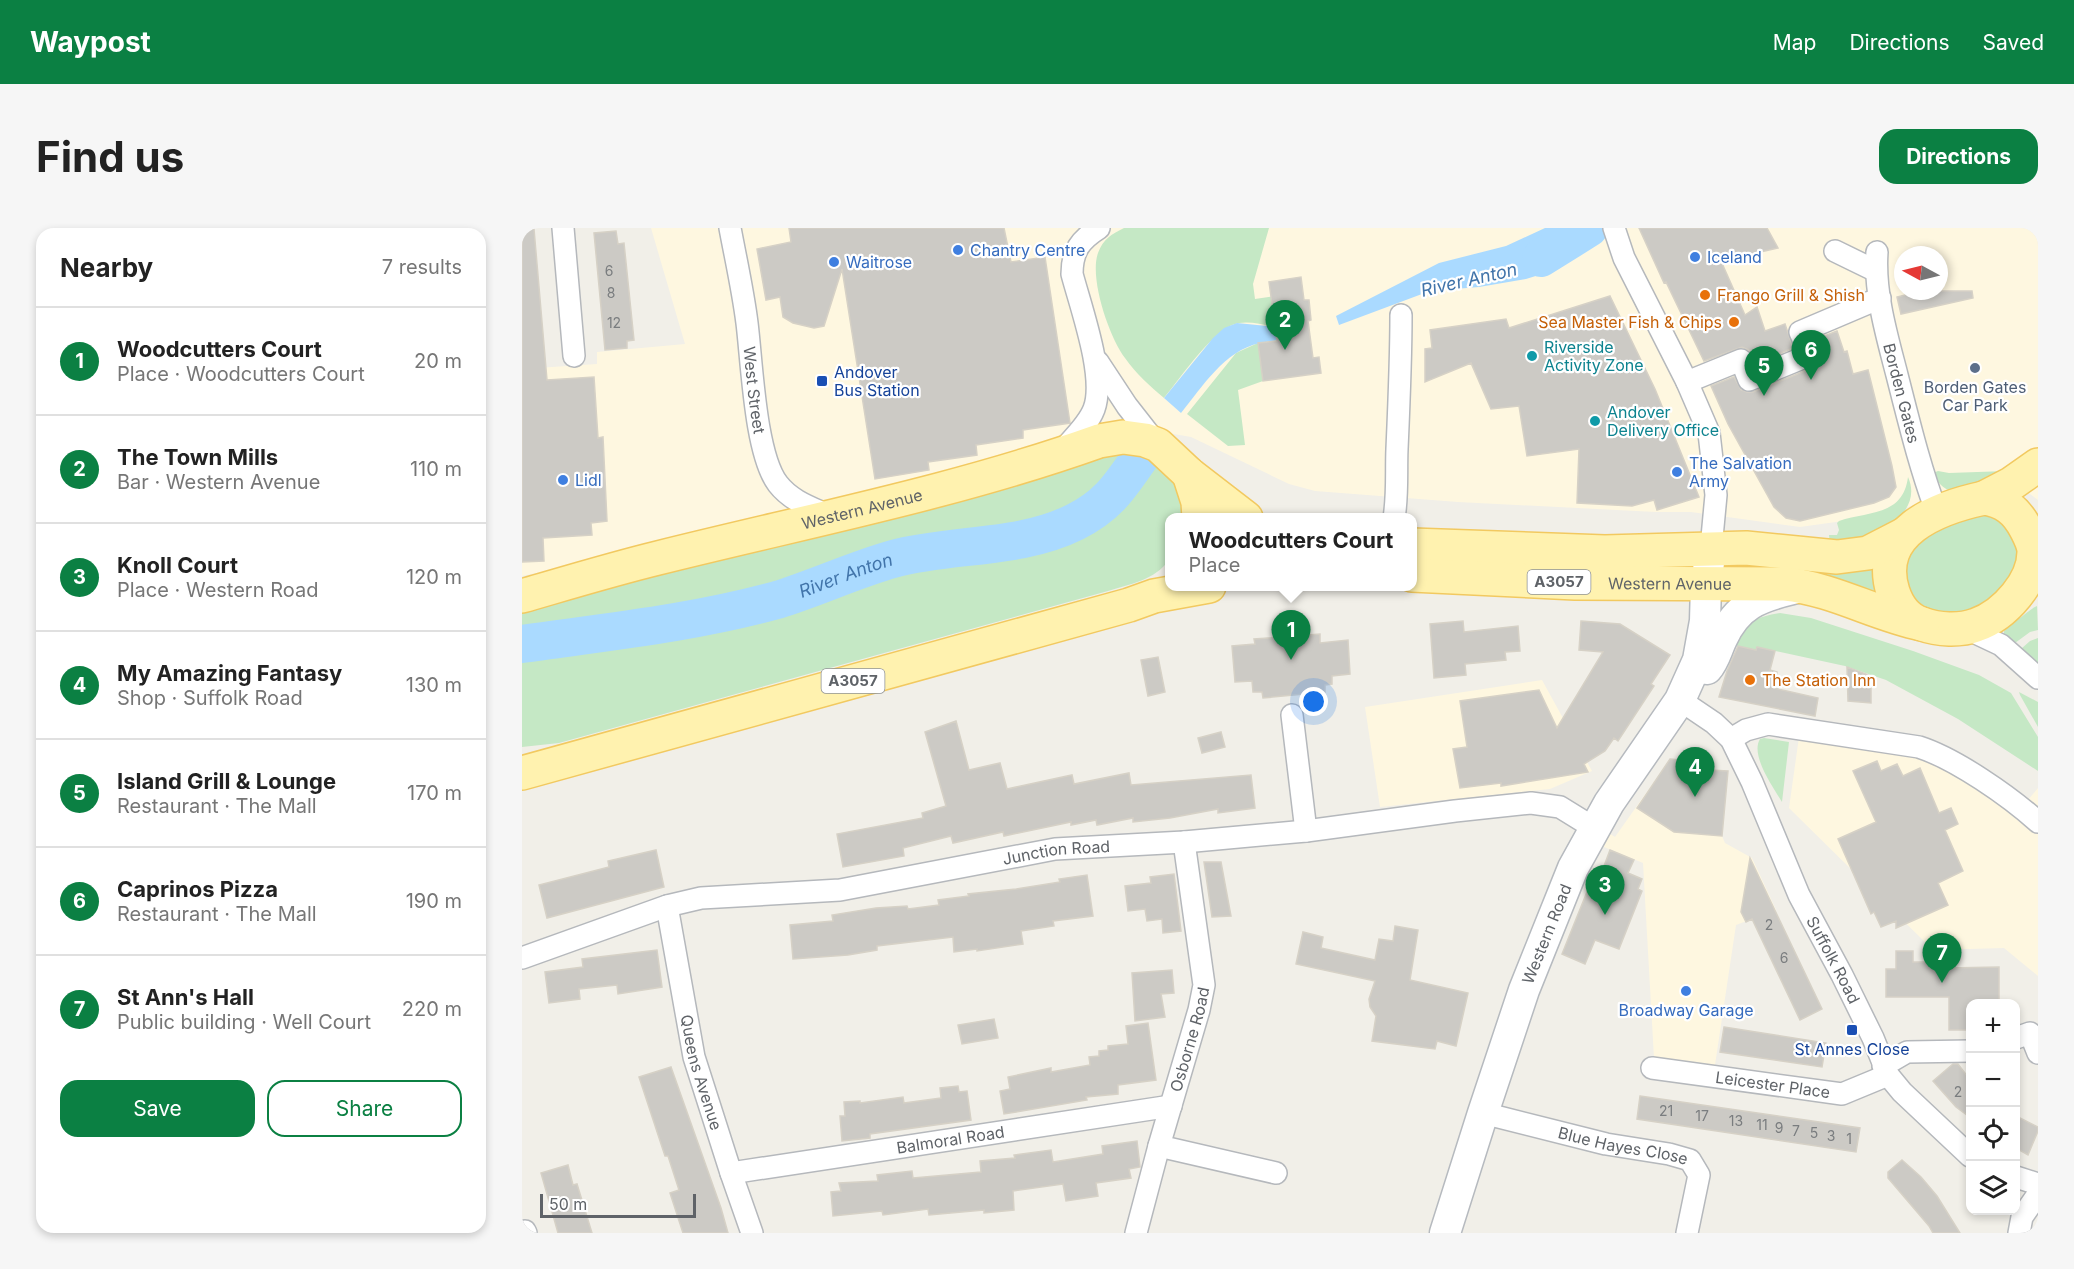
<!DOCTYPE html>
<html lang="en">
<head>
<meta charset="utf-8">
<style>
	body { margin:0; font-family:Inter,sans-serif; background:#f6f6f6; color:#222 }
	.controls { position:absolute; right:18px; bottom:18px; display:grid; overflow:hidden; border-radius:12px; box-shadow:0 3px 9px #0003 }
	.controls button { width:54px; height:54px; display:grid; place-items:center; padding:0; border:0; border-bottom:2px solid #e0e0e0; background:#fff; color:#222; font:30px sans-serif }
	.compass { position:absolute; left:1372px; top:18px; width:54px; height:54px; border-radius:50%; background:#fff; box-shadow:0 3px 9px #0003; rotate:277deg }
	.scale { position:absolute; left:18px; bottom:15px; width:156px; box-sizing:border-box; padding-left:6px; border:3px solid #5f6368; border-top:0; font-size:16px; line-height:21px; white-space:nowrap; color:#5f6368; -webkit-text-stroke:4px #fff; paint-order:stroke }
	.you { position:absolute; left:792px; top:474px; width:21px; height:21px; margin:-15px; border:4px solid #fff; border-radius:50%; background:#1a73e8; box-shadow:0 0 0 9px #1a73e833 }
	.badge { display:grid; place-items:center; width:39px; height:39px; border-radius:50%; background:#0b8043; color:#fff; font-size:20px; font-weight:700 }
	.pin { position:absolute; translate:-50% -50px; filter:drop-shadow(0 2px 3px #0008) }
	.pin::after { content:''; position:absolute; top:32px; width:21px; height:18px; background:inherit; clip-path:polygon(0 0,100% 0,50% 100%) }
	.popup { position:absolute; left:643px; top:285px; width:252px; height:78px; box-sizing:border-box; display:grid; place-content:center; border-radius:12px; background:#fff; filter:drop-shadow(0 2px 4px #0005); font-size:20px; white-space:nowrap; color:#767676 }
	.popup b { font-size:22px; color:#222 }
	.popup::after { content:''; position:absolute; left:50%; top:100%; margin-left:-12px; border:12px solid transparent; border-top-color:#fff }
	.list { margin:0; padding:0; list-style:none }
	h2 { display:flex; justify-content:space-between; align-items:center; height:78px; margin:0; padding:0 24px; font-size:26px }
	h2 small { font-size:20px; font-weight:400; color:#767676 }
	.list li { display:grid; grid-template-columns:39px 1fr auto; gap:18px; align-items:center; box-sizing:border-box; height:108px; padding:0 24px; border-top:2px solid #e0e0e0 }
	.list b { display:block; font-size:22px; white-space:nowrap }
	.list p { margin:0; font-size:20px; white-space:nowrap; color:#767676 }
	.list em { font-size:20px; font-style:normal; color:#767676 }
	.actions { display:flex; gap:12px; padding:18px 24px }
	.actions a { flex:1; padding:14px 0; border:2px solid #0b8043; border-radius:18px; text-align:center; font-size:21px; color:#0b8043 }
	.actions .main { background:#0b8043; color:#fff }
	.icon { flex:none; width:33px; height:33px; fill:none; stroke:currentColor; stroke-width:2; stroke-linecap:round; stroke-linejoin:round }
	.map { position:relative; flex:none; width:1516px; height:1005px; overflow:hidden; border-radius:18px }
	header { display:flex; align-items:center; gap:36px; box-sizing:border-box; height:84px; padding:0 30px; background:#0b8043; color:#fff }
	header strong { font-size:28px }
	nav { display:flex; gap:33px; margin-inline-start:auto; font-size:21px }
	.intro { display:flex; align-items:center; justify-content:space-between; box-sizing:border-box; height:144px; padding:0 36px }
	h1 { margin:0; font-size:42px }
	.button { padding:15px 27px; border-radius:18px; background:#0b8043; color:#fff; font-size:21px; font-weight:700 }
	main { display:flex; gap:36px; padding:0 36px }
	aside { flex:1; background:#fff; border-radius:18px; box-shadow:0 3px 9px #0003 }
	.map>svg:first-child { display:block }
	.commercial { fill:#fef7e0; fill-rule:evenodd }
	.green { fill:#c5e8c5 }
	.water { fill:#aadaff }
	.lines { fill:none; stroke-linecap:round; stroke-linejoin:round }
	.river { stroke:#aadaff; stroke-width:38 }
	.building { fill:#cccac5; stroke:#d6d1c6; stroke-width:1.5 }
	.street-casing { stroke:#b5b8bc; stroke-width:24 }
	.secondary-casing { stroke:#b6babf; stroke-width:33 }
	.primary-casing { stroke:#f2c960; stroke-width:36 }
	.street { stroke:#fff; stroke-width:21 }
	.secondary { stroke:#fff; stroke-width:30 }
	.primary { stroke:#fff2af; stroke-width:33 }
	.shop-dot { fill:#3f7fe0; stroke:#fff; stroke-width:2 }
	.food-dot { fill:#e8710a; stroke:#fff; stroke-width:2 }
	.culture-dot { fill:#0f9aa8; stroke:#fff; stroke-width:2 }
	.service-dot { fill:#5c6f8a; stroke:#fff; stroke-width:2 }
	.transit-dot { fill:#1a4fb4; stroke:#fff; stroke-width:2 }
	.labels { text-anchor:middle; stroke-width:4.5; stroke-linejoin:round; paint-order:stroke }
	.number-label { font-size:14px; fill:#7a7d7f }
	.shield { fill:#fff; stroke:#8f9295; stroke-width:1.5 }
	.shield-label { font-size:15px; font-weight:bold; fill:#5f6368 }
	.shop-label { font-size:16px; fill:#366cbe; stroke:#fff; text-anchor:start }
	.food-label { font-size:16px; fill:#c56008; stroke:#fff; text-anchor:start }
	.culture-label { font-size:16px; fill:#0d838f; stroke:#fff; text-anchor:start }
	.transit-label { font-size:16px; fill:#164399; stroke:#fff; text-anchor:start }
	.service-label { font-size:16px; fill:#4e5e75; stroke:#fff }
	.street-label { font-size:16px; fill:#5f6368; stroke:#fff }
	.water-label { font-size:18px; font-style:italic; fill:#4174aa; stroke:#fff }
</style>
</head>
<body>
<header>
<strong>Waypost</strong>
<nav><a>Map</a><a>Directions</a><a>Saved</a></nav>
</header>
<div class="intro"><h1>Find us</h1><a class="button">Directions</a></div>
<main>
<aside>
<h2>Nearby<small>7 results</small></h2>
<ul class="list">
<li><span class="badge">1</span><div><b>Woodcutters Court</b><p>Place · Woodcutters Court</p></div><em>20 m</em></li>
<li><span class="badge">2</span><div><b>The Town Mills</b><p>Bar · Western Avenue</p></div><em>110 m</em></li>
<li><span class="badge">3</span><div><b>Knoll Court</b><p>Place · Western Road</p></div><em>120 m</em></li>
<li><span class="badge">4</span><div><b>My Amazing Fantasy</b><p>Shop · Suffolk Road</p></div><em>130 m</em></li>
<li><span class="badge">5</span><div><b>Island Grill &amp; Lounge</b><p>Restaurant · The Mall</p></div><em>170 m</em></li>
<li><span class="badge">6</span><div><b>Caprinos Pizza</b><p>Restaurant · The Mall</p></div><em>190 m</em></li>
<li><span class="badge">7</span><div><b>St Ann's Hall</b><p>Public building · Well Court</p></div><em>220 m</em></li>
</ul>
<div class="actions"><a class="main">Save</a><a>Share</a></div>
</aside>
<div class="map">
<svg width="1516" height="1005" viewBox="0 0 1516 1005">
	<rect width="100%" height="100%" fill="#f1efe8"/>
	<path class="commercial" d="M129 0H1516V272L1480 245 1364 287 1278 299 1169 284H1134L936 274 793 263 767 256 669 209 594 196 275 291 0 348V141L75 136V124L163 116ZM1381 27H1417V63H1381Z
		M1020 452 1070 543 1028 561 858 579 843 479Z
		M1277 509 1398 530 1501 578 1516 560V748L1482 720 1411 722 1267 580Z
		M1148 531 1188 535V542L1206 543 1200 608 1203 615 1230 630 1254 682 1214 697 1193 837 1132 830 1121 635 1077 617 1085 604 1093 609Z"/>
	<path class="green" d="M602 0H747L731 56 733 71 754 68V99C742 97 729 93 717 95 693 98 658 151 642 170 628 158 614 146 603 130 587 109 567 50 576 25 581 11 590 6 602 0Z
		M736 115 741 153 716 162 723 217 706 218 665 186 714 125Z
		M589 221 619 223 647 246 659 268 662 289 648 290 647 332C633 352 608 356 586 363L37 515 0 519V379Z
		M1416 243 1427 245 1484 243 1486 246C1475 250 1441 264 1431 263 1421 262 1415 253 1411 245Z
		M1386 249C1395 269 1384 285 1369 298 1365 301 1362 304 1358 306 1342 312 1324 314 1308 318L1307 307H1315L1317 302 1315 295 1317 293C1345 283 1381 289 1386 249Z
		M1467 283 1496 309 1497 339 1470 371 1441 384 1415 385 1392 375 1378 335 1401 305Z
		M1232 332 1351 339 1354 367 1231 345Z
		M1515 378 1516 402 1508 404 1493 415 1482 406V403C1490 397 1509 380 1515 378Z
		M1258 385 1289 390 1391 423 1457 447 1489 465 1516 509V543L1436 491 1364 452 1323 438 1235 419 1234 422 1212 417C1225 394 1233 389 1258 385Z
		M1516 410V438L1499 421 1508 413Z
		M1497 464 1516 474V499L1498 467Z
		M1242 510 1267 514 1260 574C1251 559 1228 527 1238 511Z"/>
	<path class="water" d="M1023 0H1062L1063 6 1033 42 1004 51 957 59 908 63 817 97 814 88 917 35 984 18Z
		M715 95 754 99 766 111C757 112 747 113 738 115 702 123 681 158 659 185L642 170 691 110 702 100Z"/>
	<g class="lines">
		<g class="river">
			<path d="M1019 30 1067 0"/>
			<path id="s1" d="M0 416C85 404 172 395 255 372 294 360 332 342 371 331 430 315 497 322 553 294 587 277 598 258 619 228"/>
		</g>
	</g>
	<path class="building" d="M267 0H482L489 34 523 29 548 195 501 202V210L454 217 455 227 406 234 407 242 353 251 320 41 302 98 292 100 271 95 261 89 258 69 244 72 235 21 269 14Z
		M1117 0H1245L1256 20 1199 33 1223 87 1235 79 1243 103 1263 96 1271 120 1234 135 1227 122 1220 119 1182 133 1144 54 1142 55Z
		M12 1 25 152 72 149 76 210 81 209 85 293 69 295 70 307 21 310 22 333 0 334V2Z
		M94 3 96 16 102 15 112 112 105 113V120L83 122 72 5Z
		M779 49 782 72H787L789 92 786 93 791 130 797 129 799 145 741 153 736 115 755 113 747 54Z
		M1399 63H1450L1451 70 1379 86 1375 69Z
		M1088 68 1133 161 1177 269 1135 282 1132 272 1110 278 1055 275 1057 221 1005 228 997 178 969 181 949 135 903 154V121L910 120 908 102 984 91 987 100Z
		M1315 103 1322 124 1325 123 1331 146 1346 142 1370 238 1374 259 1367 269 1352 275 1278 293 1264 290 1252 279 1206 196 1189 158 1212 149 1219 162 1225 164H1231L1293 139 1298 134 1301 128 1295 111Z
		M941 393 942 404 996 398 998 423 983 424 984 432 943 436 944 447 912 450 908 396Z
		M1059 393 1098 396 1148 427 1129 456 1132 458 1096 513 1092 510 1083 523 1062 536 1066 544 979 558V555L938 560 931 521 945 519 938 473 1017 462 1035 500 1081 424 1057 422Z
		M798 406V415L826 412 828 446 810 448V456L803 457V464L741 470 740 464H731L730 453 713 454 710 418 733 416 732 411Z
		M1216 418 1234 422 1235 419 1253 423 1248 442 1255 444 1252 460 1296 470 1293 488 1197 469 1205 443Z
		M636 429 643 464 626 468 619 432Z
		M1325 439 1349 448V475L1326 473Z
		M434 493 447 542 478 535 485 561 550 547 552 556 607 545 609 557 729 547 733 580 696 585V581L648 590 611 594V590L575 597 574 592 549 597V594L482 608 481 604 431 615 429 608 381 620 382 628 321 639 315 606 401 590 400 585 424 578 403 504Z
		M699 504 703 519 680 525 676 510Z
		M1148 531 1188 535 1187 542 1206 543 1200 608 1152 604 1115 580Z
		M1355 533 1359 543 1375 536 1381 548 1398 540 1417 585 1429 580 1436 596 1423 602 1441 643 1416 655 1426 677 1374 700V693L1359 699 1352 684 1349 686 1316 611 1354 594 1331 543Z
		M134 622 142 659 25 690 17 657 87 639 86 633Z
		M1088 622 1112 632 1106 645 1120 651 1116 661 1120 663 1097 721 1073 712 1063 736 1040 726 1073 644 1079 646Z
		M1228 630 1300 781 1278 792 1230 691 1224 694 1219 684Z
		M682 634H699L709 688 690 689Z
		M652 646 659 703 641 705 640 691 625 693 623 681 606 683 603 658 629 655 628 649Z
		M565 647 571 688 531 693 532 698 499 703 501 716 455 723V721L432 724 431 709 355 718V722L326 727 271 731 268 697 311 693 310 687 354 680 385 678 386 681 417 677 416 672 447 668 446 666 494 661 538 654 537 651Z
		M873 698 896 702 888 752 946 765 934 818 915 813 913 821 850 813 854 788 848 779 847 771 853 753 774 736 781 704 801 709 799 720 853 732 857 711 871 713Z
		M135 722 140 759 96 766 95 757 57 761 58 771 27 775 23 744 61 739 60 731Z
		M1374 723H1391V734H1425V740L1477 739V776H1449V802H1427V769H1364V741H1374Z
		M650 742 652 765 639 766 643 789 613 793 610 745Z
		M472 791 476 810 440 816 436 797Z
		M626 795 634 852 596 857V866L564 869 565 872 482 886 478 863 488 861 486 849 529 840V844L568 837 567 829 577 828V823L586 822V818L606 816 604 798Z
		M1202 799 1304 815 1300 839 1198 824Z
		M1431 836H1436L1449 853V890L1434 879 1411 853Z
		M149 839 199 980 206 1005H161L148 965 157 962 146 928H143L117 849Z
		M436 858 437 864 445 863 449 892 348 906V910L320 913 318 888H323L322 874 338 873V875L381 869 382 875 419 870 418 860Z
		M1118 868 1338 900 1334 924 1115 891Z
		M1494 888 1516 899V903L1506 927 1494 920Z
		M615 913 618 939 607 941 609 950 574 955 576 968 544 973 541 956 491 963 492 982 462 985V982L407 987 406 981 361 987 360 983 311 988 309 964 319 963 317 955 356 953 355 947 390 943 391 950 459 944 458 933 493 930 492 927 529 922 531 934 581 926 580 918Z
		M1380 932 1399 949 1415 968 1438 1005H1411L1407 998 1366 950V944Z
		M46 937 51 957 55 956 70 1005H36L19 945Z"/>
	<g class="lines">
		<g class="street-casing">
			<g id="street">
				<path d="M41 0 52 128"/>
				<path id="s2" d="M208 0C214 32 221 63 225 95 230 135 233 226 256 256 270 274 291 280 310 289"/>
				<path d="M1092 0 1102 30 1165 154 1187 205 1194 267 1189 320"/>
				<path d="M1313 23 1354 43"/>
				<path id="s3" d="M1355 24C1352 65 1365 108 1375 147 1387 194 1398 240 1415 285"/>
				<path d="M576 134 605 178 634 215"/>
				<path d="M1165 154 1219 132 1227 152 1288 127 1278 104 1358 70"/>
				<path d="M539 224C550 211 566 197 572 181 584 149 559 80 550 46 550 23 558 12 577 0"/>
				<path d="M872 290C876 266 874 244 875 221 877 176 879 132 879 87"/>
				<path d="M1443 400 1479 417 1516 450"/>
				<path id="s4" d="M1158 472 1192 495 1209 511 1230 554 1277 667 1320 747 1351 810 1366 847 1380 864 1448 928"/>
				<path d="M770 487 784 603"/>
				<path d="M1209 511 1224 502 1246 496 1397 519C1434 531 1487 568 1516 594"/>
				<path id="s5" d="M145 678 172 829 209 945 230 1005"/>
				<path id="s6" d="M0 730 145 678 179 670 318 662 533 621 662 614 784 603 933 583 1009 575 1038 579 1072 600"/>
				<path d="M1494 810 1508 805 1516 825"/>
				<path d="M1361 838 1385 824 1448 823"/>
				<path id="s7" d="M1130 840 1320 866 1366 847"/>
				<path id="s8" d="M961 885 1084 916 1147 926 1168 932 1177 947 1165 1005"/>
				<path d="M637 918 754 945"/>
				<path id="s9" d="M209 945 649 878"/>
				<path d="M1494 949 1516 956"/>
				<path d="M3 1003 4 1005"/>
				<path id="s10" d="M614 1005 637 918 677 782 682 757 662 614"/>
				<path d="M1497 1005 1500 989 1516 966"/>
			</g>
		</g>
		<g class="secondary-casing">
			<g id="secondary">
				<path d="M1185 441C1193 432 1195 421 1200 411 1215 377 1237 369 1271 361"/>
				<path id="s11" d="M923 1005 961 885 1002 762 1051 640 1087 575 1158 472 1176 432 1183 393 1184 357 1189 320"/>
			</g>
		</g>
		<g class="primary-casing">
			<g id="primary">
				<path d="M667 246 676 274 677 290"/>
				<path d="M1462 270C1482 273 1494 282 1504 301 1507 307 1511 314 1512 322 1513 353 1483 387 1454 397 1438 403 1416 402 1400 396 1384 391 1376 379 1371 364 1352 304 1415 280 1462 270Z"/>
				<path d="M1462 270 1489 256 1516 237"/>
				<path d="M890 317 1083 324 1224 320 1315 329 1346 325 1381 307"/>
				<path id="s12" d="M890 347 1053 355 1263 356C1312 361 1352 386 1400 396"/>
				<path id="s13" d="M0 368C45 355 91 341 136 330 284 293 434 264 577 213L601 209 623 212 636 217 667 246 724 290"/>
				<path d="M0 545 607 377 632 368 687 358"/>
			</g>
		</g>
		<use href="#street" class="street"/>
		<use href="#secondary" class="secondary"/>
		<use href="#primary" class="primary"/>
	</g>
	<g class="shop-dot">
		<circle cx="436" cy="22" r="6"/>
		<circle cx="1173" cy="29" r="6"/>
		<circle cx="312" cy="34" r="6"/>
		<circle cx="1155" cy="244" r="6"/>
		<circle cx="41" cy="252" r="6"/>
		<circle cx="1164" cy="763" r="6"/>
	</g>
	<g class="food-dot">
		<circle cx="1183" cy="67" r="6"/>
		<circle cx="1212" cy="94" r="6"/>
		<circle cx="1228" cy="452" r="6"/>
	</g>
	<g class="culture-dot">
		<circle cx="1010" cy="128" r="6"/>
		<circle cx="1073" cy="193" r="6"/>
	</g>
	<circle class="service-dot" cx="1453" cy="140" r="6"/>
	<g class="transit-dot">
		<rect x="294" y="147" width="12" height="12" rx="3"/>
		<rect x="1324" y="796" width="12" height="12" rx="3"/>
	</g>
	<g class="labels">
		<g class="number-label">
			<text x="87" y="48">6</text>
			<text x="89" y="70">8</text>
			<text x="92" y="100">12</text>
			<text x="1247" y="702">2</text>
			<text x="1262" y="735">6</text>
			<text x="1436" y="869">2</text>
			<text x="1144" y="888">21</text>
			<text x="1180" y="893">17</text>
			<text x="1214" y="898">13</text>
			<text x="1240" y="902">11</text>
			<text x="1257" y="905">9</text>
			<text x="1274" y="908">7</text>
			<text x="1292" y="910">5</text>
			<text x="1309" y="913">3</text>
			<text x="1327" y="916">1</text>
		</g>
		<g class="shield">
			<rect x="1005.5" y="342" width="63" height="24" rx="4.5"/>
			<rect x="299.5" y="441" width="63" height="24" rx="4.5"/>
		</g>
		<g class="shield-label">
			<text x="1037" y="359">A3057</text>
			<text x="331" y="458">A3057</text>
		</g>
		<g class="shop-label">
			<text x="448" y="28">Chantry Centre</text>
			<text x="1185" y="35">Iceland</text>
			<text x="324" y="40">Waitrose</text>
			<text x="1167" y="241">The Salvation<tspan x="1167" dy="18">Army</tspan></text>
			<text x="53" y="258">Lidl</text>
			<text x="1164" y="788" text-anchor="middle">Broadway Garage</text>
		</g>
		<g class="food-label">
			<text x="1195" y="73">Frango Grill &amp; Shish</text>
			<text x="1200" y="100" text-anchor="end">Sea Master Fish &amp; Chips</text>
			<text x="1240" y="458">The Station Inn</text>
		</g>
		<g class="culture-label">
			<text x="1022" y="125">Riverside<tspan x="1022" dy="18">Activity Zone</tspan></text>
			<text x="1085" y="190">Andover<tspan x="1085" dy="18">Delivery Office</tspan></text>
		</g>
		<g class="transit-label">
			<text x="312" y="150">Andover<tspan x="312" dy="18">Bus Station</tspan></text>
			<text x="1330" y="827" text-anchor="middle">St Annes Close</text>
		</g>
		<g class="service-label">
			<text x="1453" y="165">Borden Gates<tspan x="1453" dy="18">Car Park</tspan></text>
		</g>
		<g class="street-label">
			<text dy="6" stroke="none"><textPath href="#s2" startOffset="164">West Street</textPath></text>
			<text dy="6" stroke="none"><textPath href="#s3" startOffset="144">Borden Gates</textPath></text>
			<text dy="6" stroke="none"><textPath href="#s13" startOffset="351">Western Avenue</textPath></text>
			<text dy="6" stroke="none"><textPath href="#s12" startOffset="258">Western Avenue</textPath></text>
			<text dy="6" stroke="none"><textPath href="#s6" startOffset="548">Junction Road</textPath></text>
			<text dy="6" stroke="none"><textPath href="#s11" startOffset="316">Western Road</textPath></text>
			<text dy="6" stroke="none"><textPath href="#s4" startOffset="308">Suffolk Road</textPath></text>
			<text dy="6" stroke="none"><textPath href="#s10" startOffset="201">Osborne Road</textPath></text>
			<text dy="6" stroke="none"><textPath href="#s5" startOffset="170">Queens Avenue</textPath></text>
			<text dy="6" stroke="none"><textPath href="#s7" startOffset="122">Leicester Place</textPath></text>
			<text dy="6" stroke="none"><textPath href="#s9" startOffset="222">Balmoral Road</textPath></text>
			<text dy="6" stroke="none"><textPath href="#s8" startOffset="144">Blue Hayes Close</textPath></text>
		</g>
		<g class="water-label">
			<text transform="translate(947 52) rotate(-13)" y="6">River Anton</text>
			<text dy="6" stroke="none"><textPath href="#s1" startOffset="332">River Anton</textPath></text>
		</g>
	</g>
</svg>
<div class="controls">
<button>+</button>
<button>−</button>
<button><svg class="icon" aria-label="locate" viewBox="0 0 24 24"><circle cx="12" cy="12" r="6"/><path d="M12 2v4M12 18v4M2 12h4M18 12h4"/></svg></button>
<button><svg class="icon" aria-label="layers" viewBox="0 0 24 24"><path d="M12 4l9 5-9 5-9-5zM3 14l9 5 9-5"/></svg></button>
</div>
<svg class="compass" viewBox="-18 -18 36 36"><path d="M0-13l5 13h-10z" fill="#e53935"/><path d="M0 13l5-13h-10z" fill="#767676"/></svg>
<div class="scale">50 m</div>
<div class="you"></div>
<div class="pin badge" style="left:769px;top:432px">1</div>
<div class="popup"><b>Woodcutters Court</b>Place</div>
<div class="pin badge" style="left:763px;top:122px">2</div>
<div class="pin badge" style="left:1083px;top:687px">3</div>
<div class="pin badge" style="left:1173px;top:569px">4</div>
<div class="pin badge" style="left:1242px;top:168px">5</div>
<div class="pin badge" style="left:1289px;top:152px">6</div>
<div class="pin badge" style="left:1420px;top:755px">7</div>
</div>
</main>
</body>
</html>
